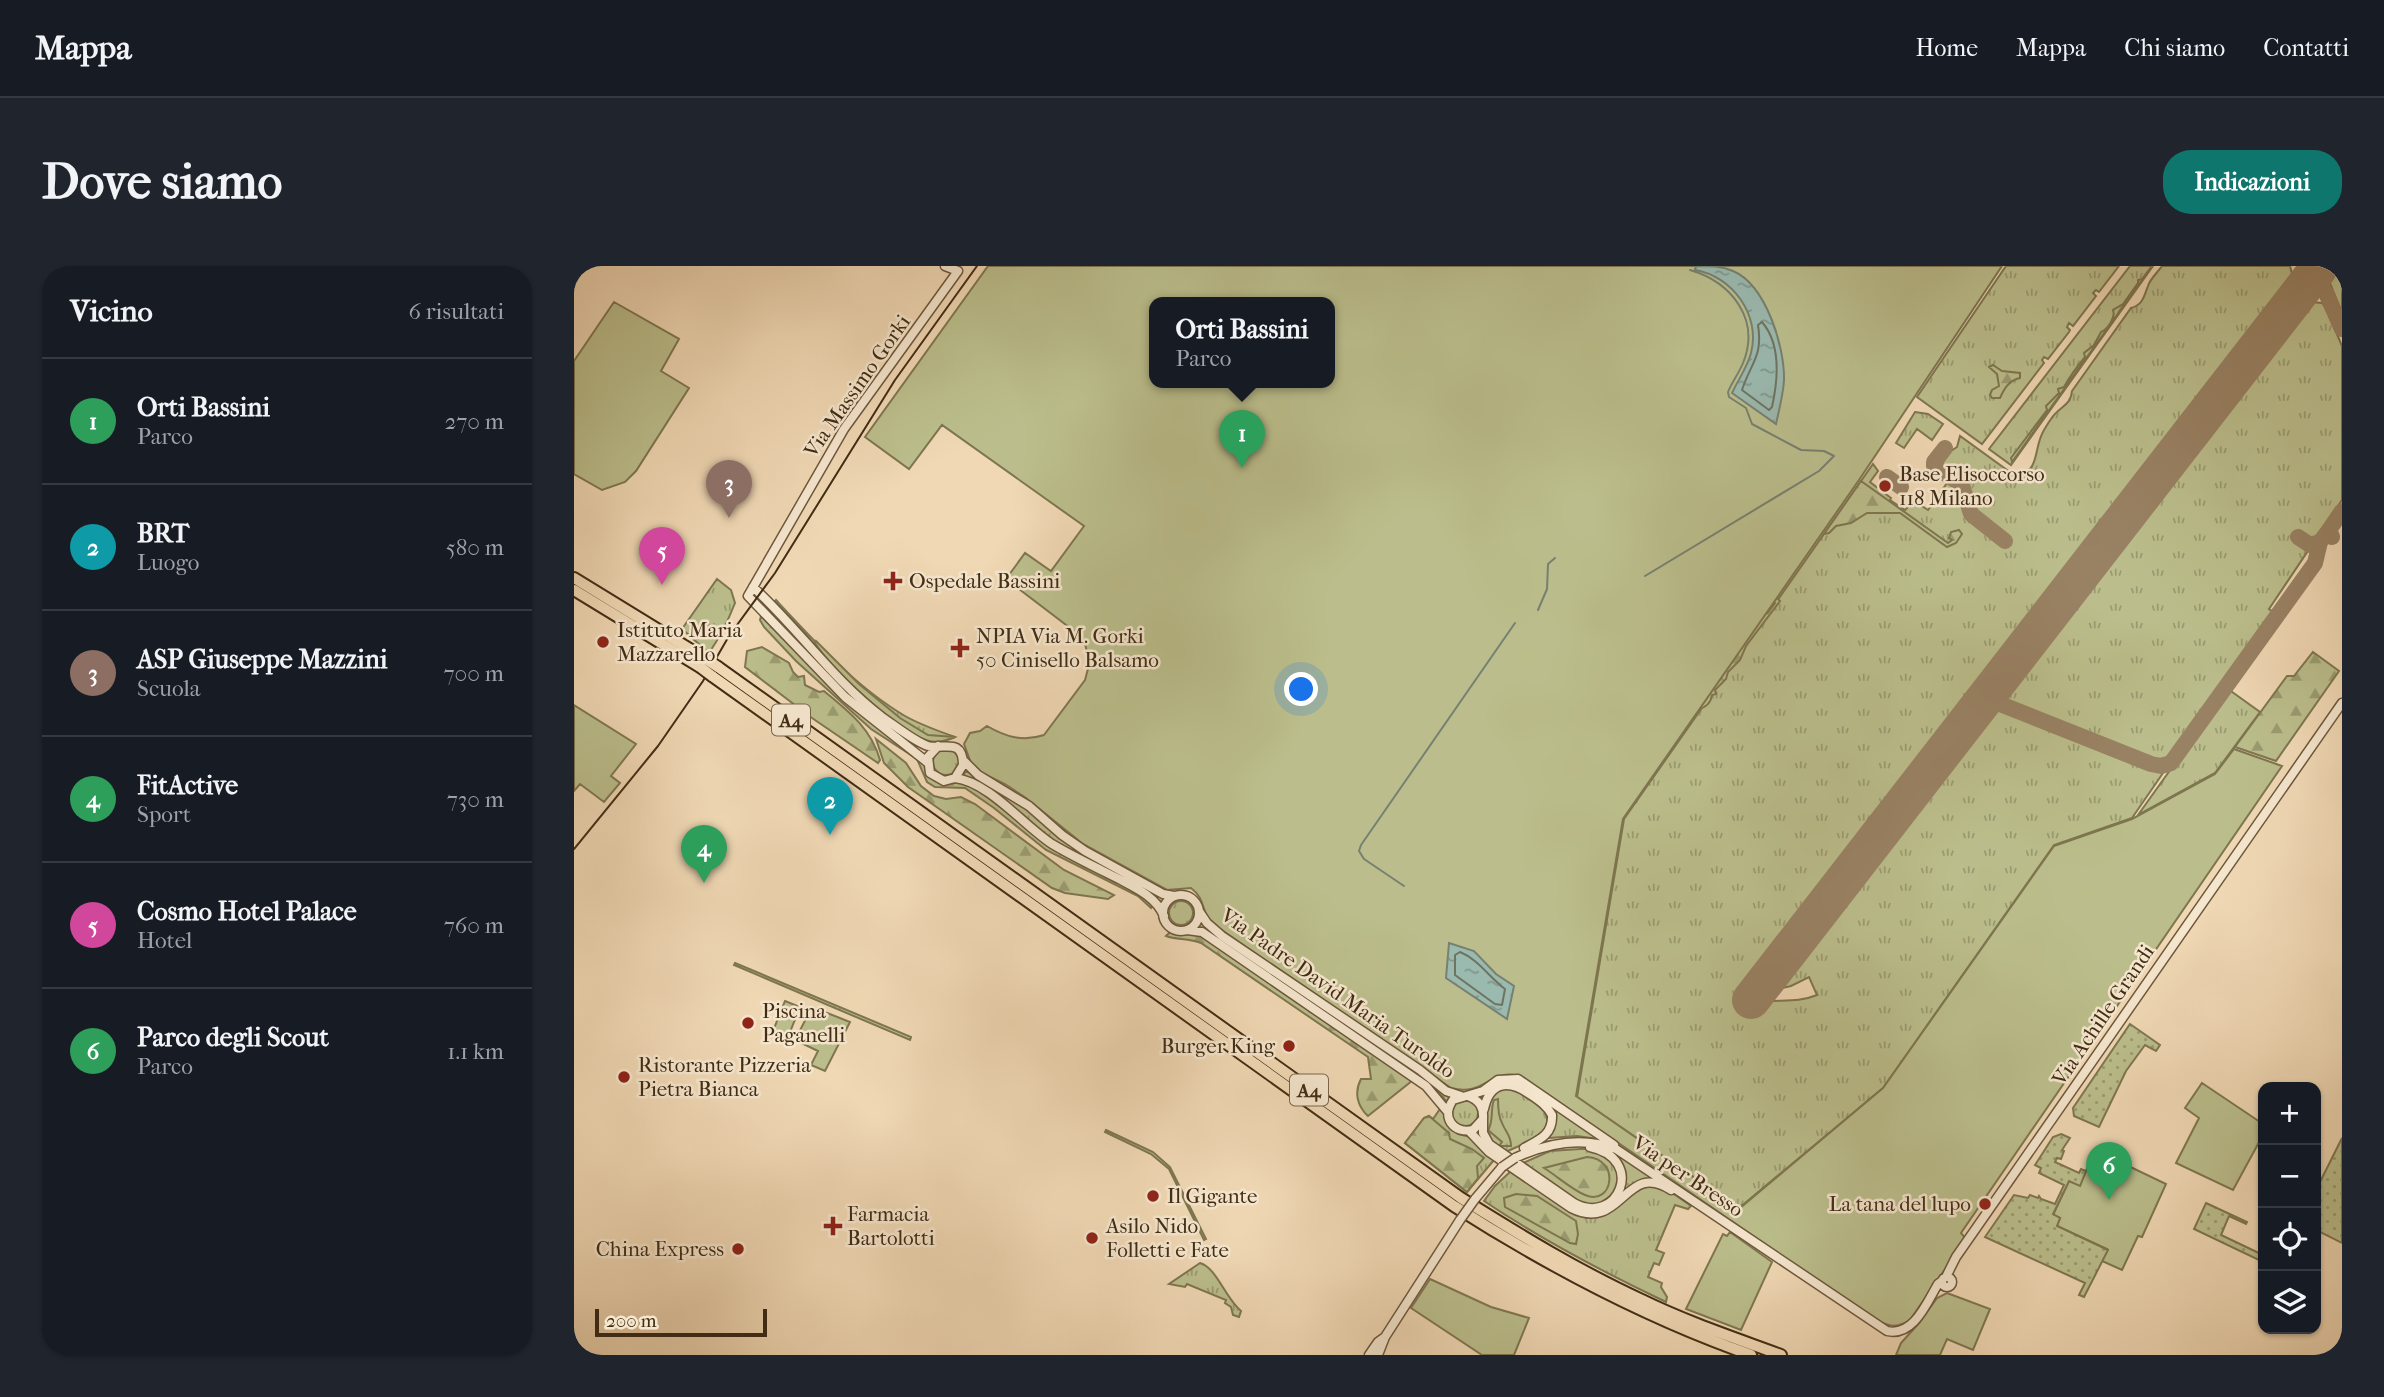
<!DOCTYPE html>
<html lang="it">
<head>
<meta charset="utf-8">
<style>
	body { margin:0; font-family:"IM FELL French Canon",serif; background:#20242c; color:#f1f3f6 }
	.controls { position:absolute; right:21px; bottom:21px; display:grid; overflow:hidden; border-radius:14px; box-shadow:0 2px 5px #0004 }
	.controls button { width:63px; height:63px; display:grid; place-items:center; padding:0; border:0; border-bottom:2px solid #363941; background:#171b24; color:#f1f3f6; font:35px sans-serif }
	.scale { position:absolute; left:21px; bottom:18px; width:172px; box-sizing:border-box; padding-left:7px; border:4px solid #422d14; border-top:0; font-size:19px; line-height:24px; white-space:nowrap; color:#422d14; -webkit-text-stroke:5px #f5e6ce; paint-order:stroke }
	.you { position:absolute; left:728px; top:424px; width:24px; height:24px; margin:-18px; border:5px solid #fff; border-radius:50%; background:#1a73e8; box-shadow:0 0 0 10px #1a73e833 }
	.badge { display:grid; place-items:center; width:46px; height:46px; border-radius:50%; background:#0f766e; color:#fff; font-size:23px; font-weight:700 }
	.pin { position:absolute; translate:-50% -58px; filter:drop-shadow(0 2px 4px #0008) }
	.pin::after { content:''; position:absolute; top:37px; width:24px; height:21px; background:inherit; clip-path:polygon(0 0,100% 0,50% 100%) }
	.popup { position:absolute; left:575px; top:31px; width:186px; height:91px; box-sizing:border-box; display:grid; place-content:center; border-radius:14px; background:#171b24; filter:drop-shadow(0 2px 5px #0005); font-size:23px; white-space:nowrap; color:#9ea1a6 }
	.popup b { font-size:26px; color:#f1f3f6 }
	.popup::after { content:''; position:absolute; left:50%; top:100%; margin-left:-14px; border:14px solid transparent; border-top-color:#171b24 }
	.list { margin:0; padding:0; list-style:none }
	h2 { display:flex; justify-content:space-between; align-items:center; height:91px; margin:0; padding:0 28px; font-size:30px }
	h2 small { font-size:23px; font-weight:400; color:#9ea1a6 }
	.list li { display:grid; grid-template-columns:46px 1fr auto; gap:21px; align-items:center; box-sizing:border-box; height:126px; padding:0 28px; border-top:2px solid #363941 }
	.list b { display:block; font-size:26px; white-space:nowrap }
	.list p { margin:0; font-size:23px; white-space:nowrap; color:#9ea1a6 }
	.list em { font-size:23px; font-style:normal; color:#9ea1a6 }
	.icon { flex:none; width:38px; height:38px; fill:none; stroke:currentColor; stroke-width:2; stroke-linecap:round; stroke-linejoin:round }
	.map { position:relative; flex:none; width:1768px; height:1089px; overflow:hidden; border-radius:28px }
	header { display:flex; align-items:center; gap:42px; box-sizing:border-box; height:98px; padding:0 35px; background:#171b24; border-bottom:2px solid #363941 }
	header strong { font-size:33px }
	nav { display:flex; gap:38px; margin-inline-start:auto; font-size:24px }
	.intro { display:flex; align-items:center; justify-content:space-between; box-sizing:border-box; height:168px; padding:0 42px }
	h1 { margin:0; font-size:49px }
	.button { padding:18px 32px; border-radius:28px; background:#0f766e; color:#fff; font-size:24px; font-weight:700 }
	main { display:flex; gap:42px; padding:0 42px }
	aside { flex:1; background:#171b24; border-radius:28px; box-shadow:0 2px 5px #0004 }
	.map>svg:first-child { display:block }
	.grass { fill:url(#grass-tufts); stroke:#7e7650; stroke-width:2 }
	.forest { fill:url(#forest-firs); stroke:#7e7650; stroke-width:2 }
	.park { fill:#bbbe8c; stroke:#7e7650; stroke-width:2; fill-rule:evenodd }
	.garden { fill:url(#garden-dots); stroke:#7e7650; stroke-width:2 }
	.water { fill:url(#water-ripples); stroke:#778171; stroke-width:2 }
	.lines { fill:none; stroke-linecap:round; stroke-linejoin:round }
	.shore { stroke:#6e7362; stroke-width:2 }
	.stream { stroke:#778171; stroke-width:2 }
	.taxiway { stroke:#998264; stroke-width:16 }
	.runway { stroke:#998264; stroke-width:38 }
	.tertiary-casing { stroke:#6e583c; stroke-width:11 }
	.motorway-casing { stroke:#422d14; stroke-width:14 }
	.tertiary { stroke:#f5e6ce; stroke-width:8 }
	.motorway { stroke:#f0d8b4; stroke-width:10 }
	.tram { stroke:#422d14; stroke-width:2 }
	.tertiary-bridge-casing { stroke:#6e583c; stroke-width:11; stroke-linecap:butt }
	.motorway-bridge-casing { stroke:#422d14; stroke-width:14; stroke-linecap:butt }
	.tertiary-bridge { stroke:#f5e6ce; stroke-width:8 }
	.motorway-bridge { stroke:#f0d8b4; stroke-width:10 }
	.poi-dot { fill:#8f2418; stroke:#f5e6ce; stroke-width:2.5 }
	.labels { text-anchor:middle; stroke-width:5; stroke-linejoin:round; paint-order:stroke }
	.shield { fill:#f5e6ce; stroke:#78644c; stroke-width:2 }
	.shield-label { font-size:19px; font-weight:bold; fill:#422d14 }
	.street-label { font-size:21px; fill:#422d14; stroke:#f5e6ce }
	.poi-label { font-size:21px; fill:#422d14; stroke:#f5e6ce; text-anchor:start }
</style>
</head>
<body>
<header>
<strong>Mappa</strong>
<nav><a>Home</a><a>Mappa</a><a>Chi siamo</a><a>Contatti</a></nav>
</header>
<div class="intro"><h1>Dove siamo</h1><a class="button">Indicazioni</a></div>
<main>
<aside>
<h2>Vicino<small>6 risultati</small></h2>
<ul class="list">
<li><span class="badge" style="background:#2e9e5b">1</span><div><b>Orti Bassini</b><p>Parco</p></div><em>270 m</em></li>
<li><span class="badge" style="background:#0f9aa8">2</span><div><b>BRT</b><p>Luogo</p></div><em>580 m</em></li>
<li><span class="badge" style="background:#8d6e63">3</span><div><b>ASP Giuseppe Mazzini</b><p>Scuola</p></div><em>700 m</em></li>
<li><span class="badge" style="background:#2e9e5b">4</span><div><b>FitActive</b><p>Sport</p></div><em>730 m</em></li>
<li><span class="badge" style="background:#d1479c">5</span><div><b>Cosmo Hotel Palace</b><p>Hotel</p></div><em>760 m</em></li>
<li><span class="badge" style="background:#2e9e5b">6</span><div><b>Parco degli Scout</b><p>Parco</p></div><em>1.1 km</em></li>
</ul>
</aside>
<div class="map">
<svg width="1768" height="1089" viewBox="0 0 1768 1089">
	<defs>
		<pattern id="grass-tufts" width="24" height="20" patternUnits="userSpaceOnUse" patternTransform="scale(1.75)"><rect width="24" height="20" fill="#bbbe8c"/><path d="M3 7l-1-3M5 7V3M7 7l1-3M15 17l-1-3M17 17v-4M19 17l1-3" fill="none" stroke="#9a9b71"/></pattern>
		<pattern id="forest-firs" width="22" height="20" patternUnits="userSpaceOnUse" patternTransform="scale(1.75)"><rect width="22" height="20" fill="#bbbe8c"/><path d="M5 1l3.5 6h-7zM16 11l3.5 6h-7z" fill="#9a9b71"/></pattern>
		<pattern id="garden-dots" width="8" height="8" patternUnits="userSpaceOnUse" patternTransform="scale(1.75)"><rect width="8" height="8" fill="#bbbe8c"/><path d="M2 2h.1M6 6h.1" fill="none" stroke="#9a9b71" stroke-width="1.8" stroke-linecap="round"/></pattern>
		<pattern id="water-ripples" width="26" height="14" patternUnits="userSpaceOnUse" patternTransform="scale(1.75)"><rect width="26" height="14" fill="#9ab9af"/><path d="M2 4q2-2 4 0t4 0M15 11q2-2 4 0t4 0" fill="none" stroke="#7f978d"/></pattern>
	</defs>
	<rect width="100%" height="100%" fill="#f0d8b4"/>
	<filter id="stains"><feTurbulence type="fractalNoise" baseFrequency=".00286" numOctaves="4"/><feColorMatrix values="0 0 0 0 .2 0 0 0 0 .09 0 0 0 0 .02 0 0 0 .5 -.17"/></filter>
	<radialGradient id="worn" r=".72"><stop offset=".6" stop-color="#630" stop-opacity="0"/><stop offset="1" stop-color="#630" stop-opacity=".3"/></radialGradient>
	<path class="grass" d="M1432 0H1545L1525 26 1522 24 1519 27 1522 30 1499 60 1495 57 1493 61 1496 64 1495 66 1474 93 1470 91 1468 94 1470 97 1408 178 1343 131Z
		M1556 0H1579L1437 199 1415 183Z
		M1588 0H1716L1718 8 1714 20 1168 727 1188 742 1194 735C1212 734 1226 736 1243 729L1235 711 1217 720 1204 723 1421 441 1589 507 1558 552 1480 579 1309 822 1165 942 1003 831 1050 553 1299 198 1304 205 1296 216 1317 232 1316 234 1331 244 1340 235 1354 244 1373 217 1377 215 1381 210 1367 199 1377 185 1383 181 1386 170 1440 209 1445 210C1467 202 1459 182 1470 164 1473 159 1478 150 1483 146 1490 139 1497 137 1498 125L1557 42C1569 39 1570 30 1574 20 1576 13 1584 6 1588 0Z
		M1740 0H1768V47L1753 10Z
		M1737 36 1748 37 1752 42 1768 80V234L1695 343 1699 346 1595 495C1574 501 1478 457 1452 447L1453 444 1428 433Z
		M1341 146 1354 148 1369 158 1358 174 1343 163 1330 182 1322 177Z
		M143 313 157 324 161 337C154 355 146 371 135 387L108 363Z
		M202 334C240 375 282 421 331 450 347 459 364 465 381 471 374 474 363 477 355 475 347 473 339 466 332 462 279 428 243 379 201 335Z
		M1654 423 1686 446 1641 507 1564 549Z
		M359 496a13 13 0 1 1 26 0a13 13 0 1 1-26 0Z
		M392 505 426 525 592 633 589 637 562 618 480 576 388 511Z
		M595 647a12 12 0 1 1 24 0a12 12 0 1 1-24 0Z
		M626 656 636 665 877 831 873 836 860 822 829 799 624 662Z
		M161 697 337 771 336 774 160 699Z
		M941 814 959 823 1031 874 1003 870 974 872 980 864V846C965 823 926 800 910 835L904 829 927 816Z
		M931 822 946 825 947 828C954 833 965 838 970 845 985 867 945 879 932 886L918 877 911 863 913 839 920 827Z
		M878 847a13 13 0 1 1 26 0a13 13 0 1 1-26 0Z
		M868 840 875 861 884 868 897 871 920 894 893 926 831 877 850 852 855 850 859 853Z
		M906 863 911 876 917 883 1002 941C1044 954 1058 922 1042 887L1086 916C1076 915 1067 914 1058 920 1036 932 1034 959 999 941L915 883 900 867Z
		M532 864 579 886 596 901 632 973 630 974 595 903 577 888 531 866Z
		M1006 883H1019L1040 896 1045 912 1041 927 1024 939 1008 938 949 897 976 885Z
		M937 905 1015 951C1046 950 1058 914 1083 920 1095 923 1107 933 1117 940L1114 943 1101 939 1082 984 1090 987 1085 999 1080 997 1074 1011 1088 1017 1087 1021 1093 1031 1092 1036C1029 1006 968 974 910 935L921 920Z
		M626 997C643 1002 651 1032 667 1045L665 1051 659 1049 657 1041 651 1037 652 1034 613 1018 611 1021 595 1018Z"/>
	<path class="forest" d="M1578 0 1438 196 1437 192 1473 144 1472 140 1485 127 1484 123 1490 121C1496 110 1502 102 1511 91L1510 87 1520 79 1527 66C1534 63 1542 51 1539 44L1549 38 1564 17V14L1568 13Z
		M1419 99 1428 105 1446 107V112C1435 114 1430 123 1426 132H1418L1416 129 1418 124 1425 120 1423 108 1415 101Z
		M1287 215 1374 277 1378 274 1375 272 1377 266 1385 264 1388 268 1382 277 1373 281 1326 247H1293L1277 257 1262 260 1255 267 1250 268Z
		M1201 330 1206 335 1172 380 1166 394 1154 406 1152 413 1141 424 1142 428 1138 429C1137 438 1130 442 1123 444L1165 379 1170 380 1166 378 1192 347 1189 345 1195 335 1199 337 1193 348 1201 337 1198 334Z
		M187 350 274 437 350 497 352 504 361 515 374 518 387 516 401 522 442 553 580 638 577 642 564 630 472 584 420 542 391 522 361 521 353 516 343 493 297 463 222 395 190 361 186 354Z
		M242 375 285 418 326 452 354 469 381 471C374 474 363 477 355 475 325 467 258 403 241 377Z
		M188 381 215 397 219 406 224 411 230 410 231 419 245 426 250 425C274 445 297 462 306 494L304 497 238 452 171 401 173 385Z
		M1739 386 1765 405 1702 495 1661 481 1713 410H1720Z
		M302 473 332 497 347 520 360 530 372 533 387 531 401 538 490 604 540 629 534 633 491 627 478 622 334 521 310 497Z
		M596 666 627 670 839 814 794 850C783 840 780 826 787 813H797L794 791 627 677C615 672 602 674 592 670Z
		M924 833C924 841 924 850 928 857 932 867 937 869 937 880H925L928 876 914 864C920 855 916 844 920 834Z
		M855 850 875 867 876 873 898 883 910 892 903 900 904 912 893 926 831 877 850 852Z
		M1013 891C1047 893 1039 941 1011 929 997 923 983 910 970 902Z
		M942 928 963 930 1002 955 1004 968 1002 978 996 977 931 941 930 932Z"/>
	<path class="park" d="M414 0H1428L1285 214 1049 553 1002 830 1165 943 1309 822 1480 580 1558 553 1641 508 1660 483 1708 500 1387 967 1392 973 1336 1054C1323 1062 1316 1061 1301 1054L950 812C917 798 912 832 877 822L639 658C626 646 633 634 617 622L593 624 509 578 452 532 431 518 404 505 397 497 390 478 396 467 406 465 413 460C432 471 449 476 470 469L511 414 515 399 513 387 511 377 500 365 432 313 451 287 477 305 510 260 368 159 335 203 291 171ZM580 36H756V116H580Z
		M40 36 105 73 87 105 115 122 62 205 51 216 28 224 0 208V95Z
		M0 439 62 478 37 510 46 517 30 536 6 518 0 525Z
		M211 735 226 741 214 771 199 765Z
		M238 741 276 756 251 805 237 799 244 785 221 774Z
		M1628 817 1689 858V869L1659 924 1602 897 1625 852 1611 842Z
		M1521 884 1592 918 1568 971 1564 970 1548 1004 1528 995 1533 983 1483 960 1486 952 1479 949 1495 915 1506 919Z
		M1156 966 1198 996 1167 1064 1112 1043 1149 968 1153 970Z
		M856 1013 917 1041 955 1052 940 1089H908L837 1042Z
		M1373 1027 1416 1043 1399 1084 1373 1073 1366 1089H1322L1327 1077 1345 1057 1363 1032Z"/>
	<path class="garden" d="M1556 758 1586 779 1582 785 1571 779 1552 805 1525 861 1500 850 1499 842Z
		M1487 868 1496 872 1488 884 1490 885 1487 893 1483 892 1481 896 1505 907 1507 903 1512 905 1506 920 1495 915 1479 948 1486 952 1483 960 1534 984 1510 1031 1505 1029 1511 1017 1411 971 1440 929 1454 932 1456 929 1464 932 1465 930 1467 933 1481 938 1490 919 1465 907 1467 902 1461 899 1479 871Z
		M1768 872V977L1742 964V924Z
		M1632 937 1673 956 1672 958 1655 950 1647 969 1689 989V996L1620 963Z"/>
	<path class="water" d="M1122 0C1135 0 1147 0 1159 5 1192 19 1211 81 1210 115 1209 129 1205 144 1202 158L1158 127C1164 114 1174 100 1177 87 1187 49 1158 10 1121 4Z
		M875 677 900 685 922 708 940 720 933 753 872 712Z"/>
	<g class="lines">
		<path class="shore" d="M1188 56C1207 78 1204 114 1198 141L1195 144 1168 124C1177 96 1189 91 1184 59Z
			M886 686C904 693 915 711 931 723L928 739 921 738 881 709V689Z"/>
		<path class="stream" d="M1071 310 1245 205 1260 190 1250 185 1227 184 1178 158 1172 142 1155 131 1154 126C1158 116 1165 107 1169 97 1187 53 1157 16 1116 4
			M964 344 973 323 974 298 981 292
			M830 620 790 593 785 585 787 579 941 357"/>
		<path class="taxiway" d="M1737 12 1752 27 1768 63
			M1371 182 1360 196V200L1388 219 1397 248 1431 275
			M1313 211 1327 221
			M1724 271 1736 279 1746 276
			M1758 271 1755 264 1768 245
			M1411 432 1577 498 1587 500 1597 497 1741 297 1746 276 1755 264"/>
		<path class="runway" d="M1177 734 1744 3"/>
		<g class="tertiary-casing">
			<path id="tertiary" d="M371 0 384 5
				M179 321C224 362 259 414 308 451 320 459 341 476 354 480 369 484 389 471 389 499L381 512 370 515 356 507 354 491 364 480
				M389 494 404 509 455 540 488 569 511 585 589 628 600 630
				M353 496 271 431 174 330 270 163 384 5
				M381 512C415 516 449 559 478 578 500 591 523 602 545 613 562 622 582 631 590 650
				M589 647a18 18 0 1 1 36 0a18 18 0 1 1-36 0Z
				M625 645 633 657 648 670 846 804 872 825 887 830
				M613 664 628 666 852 820 873 845
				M894 830C905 834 910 841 909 853L899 864C879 868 867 851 879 834L909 825 924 814 944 813 1040 879
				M910 843C916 814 936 814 957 829 966 835 973 840 978 849 979 869 965 874 950 882
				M909 853V867L915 878 1000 937C1044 961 1073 893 1016 881
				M895 865 915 886 997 942C1048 968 1051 893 1097 924
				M941 892C973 877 1008 870 1042 883L1313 1065C1340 1071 1353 1036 1364 1018L1368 1015
				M901 933 928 901
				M1368 1016a5 5 0 1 1 10 0a5 5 0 1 1-10 0Z
				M1372 1011 1382 991 1768 437
				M795 1089 804 1076 811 1071 886 954
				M804 1089 811 1071"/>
		</g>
		<g class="motorway-casing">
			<path id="motorway" d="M0 312 132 393
				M0 324 126 401
				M144 401 887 932C946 969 1005 1005 1068 1034 1113 1056 1161 1072 1207 1089
				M138 410 880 940C974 1000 1072 1052 1177 1089"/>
		</g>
		<use href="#tertiary" class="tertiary"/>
		<use href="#motorway" class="motorway"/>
		<path class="tram" d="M0 583 84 480 129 415 155 370 201 307 321 114 403 0"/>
		<g class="tertiary-bridge-casing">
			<path id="tertiary-bridge" d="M928 901 941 892
				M886 954 901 933"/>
		</g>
		<g class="motorway-bridge-casing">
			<path id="motorway-bridge" d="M132 393 144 401
				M126 401 138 410"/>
		</g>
		<use href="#tertiary-bridge" class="tertiary-bridge"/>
		<use href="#motorway-bridge" class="motorway-bridge"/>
	</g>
	<g class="poi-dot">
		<circle cx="1311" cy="220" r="7"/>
		<path d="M315.5 304.5h7v7h7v7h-7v7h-7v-7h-7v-7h7z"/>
		<circle cx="29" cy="376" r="7"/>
		<path d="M382.5 371.5h7v7h7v7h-7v7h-7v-7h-7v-7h7z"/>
		<circle cx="174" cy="757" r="7"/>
		<circle cx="715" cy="780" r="7"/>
		<circle cx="50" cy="811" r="7"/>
		<circle cx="579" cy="930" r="7"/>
		<circle cx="1411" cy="938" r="7"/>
		<path d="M255.5 949.5h7v7h7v7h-7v7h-7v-7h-7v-7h7z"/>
		<circle cx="518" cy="972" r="7"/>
		<circle cx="164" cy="983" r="7"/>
	</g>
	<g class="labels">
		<g class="shield">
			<rect x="198" y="438.5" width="38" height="31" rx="5"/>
			<rect x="716" y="808.5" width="38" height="31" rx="5"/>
		</g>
		<g class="shield-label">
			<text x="217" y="461">A4</text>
			<text x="735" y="831">A4</text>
		</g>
		<g class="street-label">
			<text transform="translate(283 120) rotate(-55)" y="7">Via Massimo Gorki</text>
			<text transform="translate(764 727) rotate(35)" y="7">Via Padre David Maria Turoldo</text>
			<text transform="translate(1529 749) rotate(-56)" y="7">Via Achille Grandi</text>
			<text transform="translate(1114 910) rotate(34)" y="7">Via per Bresso</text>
		</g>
		<g class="poi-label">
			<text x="1325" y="215">Base Elisoccorso<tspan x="1325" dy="24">118 Milano</tspan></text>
			<text x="335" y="322">Ospedale Bassini</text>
			<text x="43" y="371">Istituto Maria<tspan x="43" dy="24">Mazzarello</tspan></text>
			<text x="402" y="377">NPIA Via M. Gorki<tspan x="402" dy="24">50 Cinisello Balsamo</tspan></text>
			<text x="188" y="752">Piscina<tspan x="188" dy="24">Paganelli</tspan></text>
			<text x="701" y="787" text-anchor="end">Burger King</text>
			<text x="64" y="806">Ristorante Pizzeria<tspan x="64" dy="24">Pietra Bianca</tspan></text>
			<text x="593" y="937">Il Gigante</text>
			<text x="1397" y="945" text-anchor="end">La tana del lupo</text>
			<text x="273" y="955">Farmacia<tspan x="273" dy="24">Bartolotti</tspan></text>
			<text x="532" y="967">Asilo Nido<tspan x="532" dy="24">Folletti e Fate</tspan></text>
			<text x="150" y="990" text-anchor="end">China Express</text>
		</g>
	</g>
	<rect width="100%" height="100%" filter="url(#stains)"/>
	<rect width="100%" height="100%" fill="url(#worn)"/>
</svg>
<div class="controls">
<button>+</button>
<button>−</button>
<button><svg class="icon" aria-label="locate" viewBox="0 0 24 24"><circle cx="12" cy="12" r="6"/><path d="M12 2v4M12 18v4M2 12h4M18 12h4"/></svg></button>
<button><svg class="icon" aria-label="layers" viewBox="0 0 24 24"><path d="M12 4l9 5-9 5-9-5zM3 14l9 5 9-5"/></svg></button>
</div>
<div class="scale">200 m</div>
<div class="you"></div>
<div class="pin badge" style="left:668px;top:202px;background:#2e9e5b">1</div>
<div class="popup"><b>Orti Bassini</b>Parco</div>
<div class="pin badge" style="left:256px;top:569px;background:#0f9aa8">2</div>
<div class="pin badge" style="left:155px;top:252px;background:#8d6e63">3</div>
<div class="pin badge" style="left:130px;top:617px;background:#2e9e5b">4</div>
<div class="pin badge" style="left:88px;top:319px;background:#d1479c">5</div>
<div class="pin badge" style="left:1535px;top:934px;background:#2e9e5b">6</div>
</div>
</main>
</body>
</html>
